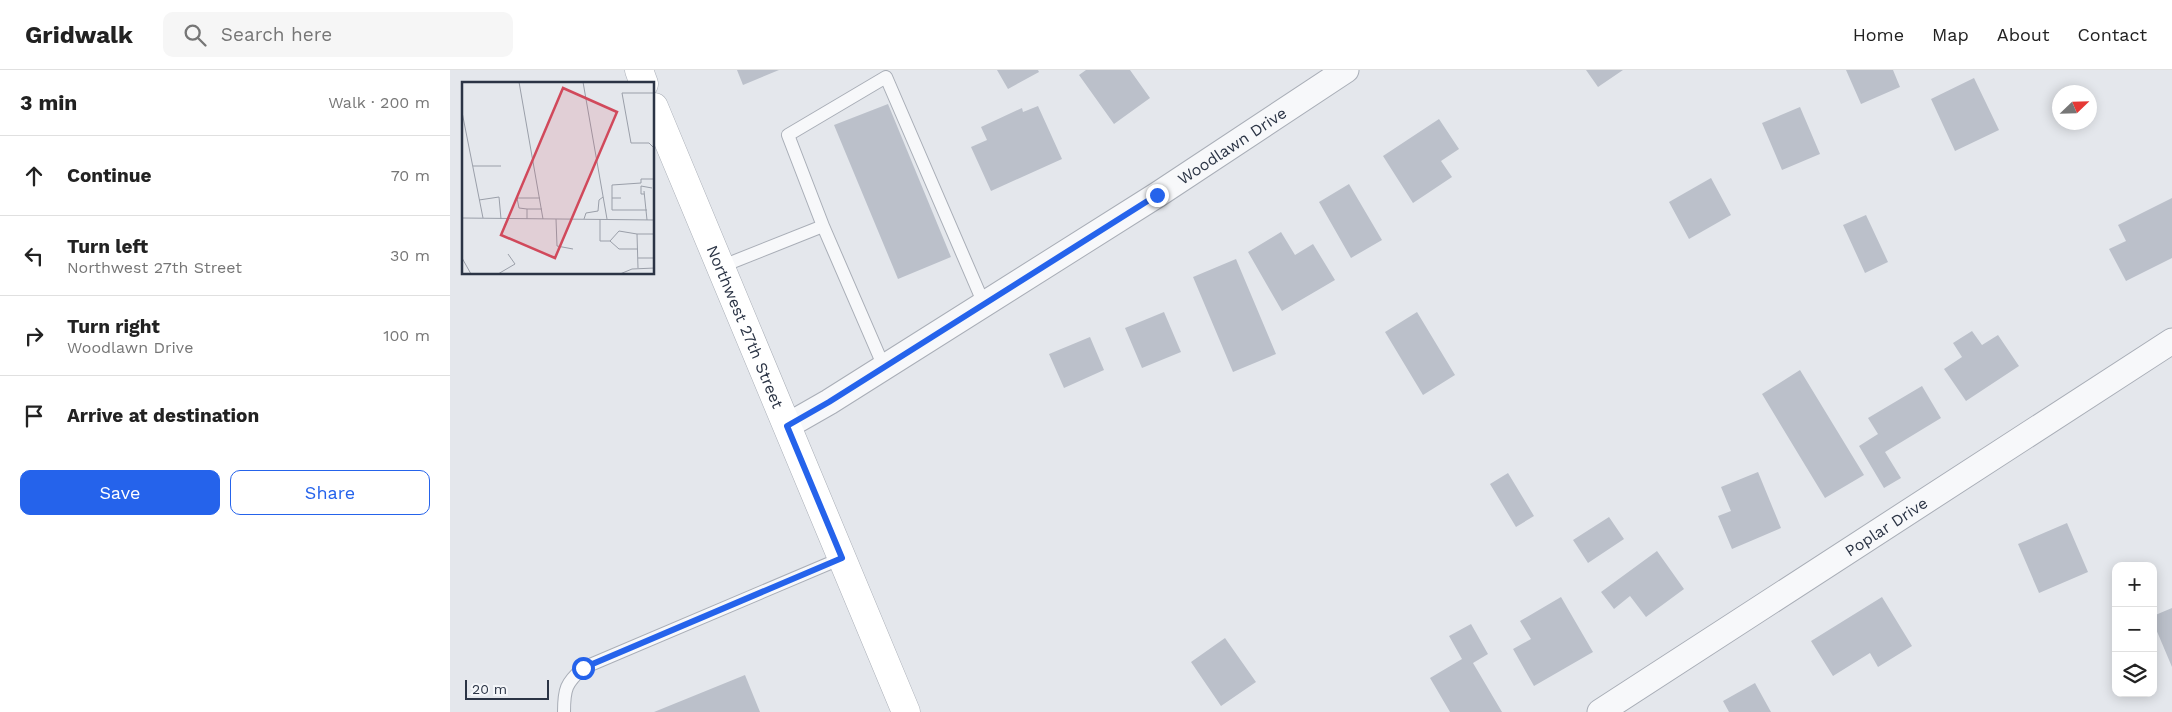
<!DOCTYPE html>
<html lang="en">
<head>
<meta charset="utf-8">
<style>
	body { margin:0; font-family:"Work Sans",sans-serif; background:#f6f6f6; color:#222 }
	.controls { position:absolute; right:15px; bottom:15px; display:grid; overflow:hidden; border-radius:10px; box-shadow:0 2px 12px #0003 }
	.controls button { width:45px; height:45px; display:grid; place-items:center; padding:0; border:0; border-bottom:1px solid #e0e0e0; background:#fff; color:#222; font:25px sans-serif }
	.compass { position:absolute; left:1602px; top:15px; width:45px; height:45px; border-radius:50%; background:#fff; box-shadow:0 2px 12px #0003; rotate:67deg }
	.scale { position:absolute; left:15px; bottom:12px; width:84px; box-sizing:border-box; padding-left:5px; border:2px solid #2b3445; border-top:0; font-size:14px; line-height:18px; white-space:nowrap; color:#2b3445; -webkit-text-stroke:4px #f4f6f9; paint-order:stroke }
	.stop { position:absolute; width:15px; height:15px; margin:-11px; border:4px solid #2563eb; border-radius:50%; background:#fff }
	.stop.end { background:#2563eb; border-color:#fff; box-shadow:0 1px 5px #0008 }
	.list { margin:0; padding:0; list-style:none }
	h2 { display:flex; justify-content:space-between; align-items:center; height:65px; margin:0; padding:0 20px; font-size:21px }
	h2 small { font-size:16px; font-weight:400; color:#767676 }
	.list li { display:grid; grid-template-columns:32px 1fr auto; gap:15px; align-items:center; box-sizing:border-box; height:80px; padding:0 20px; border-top:1px solid #e0e0e0 }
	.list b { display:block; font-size:19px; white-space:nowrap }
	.list p { margin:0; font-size:16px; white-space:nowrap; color:#767676 }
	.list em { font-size:16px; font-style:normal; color:#767676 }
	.actions { display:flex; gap:10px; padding:15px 20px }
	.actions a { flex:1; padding:11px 0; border:1px solid #2563eb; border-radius:10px; text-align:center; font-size:18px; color:#2563eb }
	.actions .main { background:#2563eb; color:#fff }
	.icon { flex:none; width:28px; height:28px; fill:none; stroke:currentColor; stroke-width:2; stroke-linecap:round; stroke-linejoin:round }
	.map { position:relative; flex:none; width:1722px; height:642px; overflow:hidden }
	header { display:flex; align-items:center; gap:30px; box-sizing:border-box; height:70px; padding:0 25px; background:#fff; border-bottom:1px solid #e0e0e0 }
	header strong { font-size:24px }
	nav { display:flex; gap:28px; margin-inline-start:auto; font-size:18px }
	.search { width:350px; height:45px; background:#f6f6f6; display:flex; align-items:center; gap:12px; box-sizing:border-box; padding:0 18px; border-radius:10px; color:#767676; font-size:19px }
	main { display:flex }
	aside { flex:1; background:#fff }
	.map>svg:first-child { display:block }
	.building { fill:#bbc0ca }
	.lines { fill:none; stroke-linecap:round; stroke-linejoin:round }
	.lane-casing { stroke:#a9aeb7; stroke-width:14 }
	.street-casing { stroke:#a9aeb7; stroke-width:27 }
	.secondary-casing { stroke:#a9aeb7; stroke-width:29 }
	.lane { stroke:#f7f8fa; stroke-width:12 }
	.street { stroke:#f7f8fa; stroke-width:25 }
	.secondary { stroke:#fff; stroke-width:28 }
	.route { stroke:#2563eb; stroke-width:6 }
	.labels { text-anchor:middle; stroke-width:4; stroke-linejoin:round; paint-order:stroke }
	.street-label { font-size:16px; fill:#2b3445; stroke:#f4f6f9 }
	.inset-road { fill:none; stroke:#9a9fa9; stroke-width:1 }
	.view { fill:#d1495b; fill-opacity:0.15; stroke:#d1495b; stroke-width:2.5 }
	.inset-edge { fill:none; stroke:#2b3445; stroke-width:2.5 }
</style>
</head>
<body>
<header>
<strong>Gridwalk</strong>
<div class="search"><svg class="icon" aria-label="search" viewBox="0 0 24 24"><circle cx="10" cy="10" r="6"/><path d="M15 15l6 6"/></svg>Search here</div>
<nav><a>Home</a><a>Map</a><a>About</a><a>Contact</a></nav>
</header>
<main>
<aside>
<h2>3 min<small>Walk · 200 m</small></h2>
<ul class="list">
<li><svg class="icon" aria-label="ahead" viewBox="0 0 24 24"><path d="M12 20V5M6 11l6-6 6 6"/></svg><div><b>Continue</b></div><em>70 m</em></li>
<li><svg class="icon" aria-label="left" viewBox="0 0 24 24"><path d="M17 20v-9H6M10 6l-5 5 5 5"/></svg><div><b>Turn left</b><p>Northwest 27th Street</p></div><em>30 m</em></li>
<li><svg class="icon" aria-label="right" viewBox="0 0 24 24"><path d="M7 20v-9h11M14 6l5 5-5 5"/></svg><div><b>Turn right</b><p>Woodlawn Drive</p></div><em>100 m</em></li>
<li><svg class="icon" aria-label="arrive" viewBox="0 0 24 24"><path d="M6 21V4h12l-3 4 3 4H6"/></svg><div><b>Arrive at destination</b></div></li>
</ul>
<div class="actions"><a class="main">Save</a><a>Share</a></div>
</aside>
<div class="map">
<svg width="1722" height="642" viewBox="0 0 1722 642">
	<rect width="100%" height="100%" fill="#e4e7ec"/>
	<path class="building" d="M287 0H329L293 15Z
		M547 0H588L589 2 558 19Z
		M636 0H680L700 28 664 54 629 5Z
		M1136 0H1173L1148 17Z
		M1396 0H1443L1450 17 1411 34Z
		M1524 8 1549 60 1505 81 1481 29Z
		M438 34 501 187 448 209 384 55Z
		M588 36 612 89 541 121 521 77 537 70 531 57 572 38 573 42Z
		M1350 37 1370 84 1332 100 1312 53Z
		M989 49 1009 79 991 91 1002 107 963 133 933 86Z
		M1261 108 1281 145 1239 169 1219 132Z
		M899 114 932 170 901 188 869 132Z
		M1722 128V188L1676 211 1659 179 1676 171 1668 155Z
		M1416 145 1438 192 1415 203 1393 155Z
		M831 162 845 185 863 174 885 210 832 241 798 182Z
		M786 189 826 284 783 302 743 207Z
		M714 242 731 282 692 298 675 258Z
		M967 242 1005 305 973 325 935 262Z
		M1522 261 1532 275 1548 265 1569 296 1516 331 1494 299 1512 287 1503 273Z
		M640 267 654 300 614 318 599 284Z
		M1350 300 1414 405 1375 428 1312 324Z
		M1472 316 1491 348 1435 382 1451 408 1434 418 1409 376 1428 364 1418 348Z
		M1308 402 1331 458 1282 479 1268 446 1281 441 1271 417Z
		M1058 403 1084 446 1066 457 1040 414Z
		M1159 447 1174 469 1138 493 1123 470Z
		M1617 453 1638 502 1589 523 1568 474Z
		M1207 481 1234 519 1196 547 1180 526 1164 539 1151 522Z
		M1111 527 1143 582 1084 616 1063 579 1081 569 1070 551Z
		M1432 527 1462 576 1428 597 1420 583 1383 606 1361 571Z
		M1722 538V597L1703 552V546Z
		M1021 554 1038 584 1023 593 1052 642H1000L980 608 1012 589 999 566Z
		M775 568 806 612 771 636 741 592Z
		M295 605 310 642H204Z
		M1305 613 1321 642H1279L1273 631Z"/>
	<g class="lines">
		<g class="lane-casing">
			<path id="lane" d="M373 156 338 65 436 7 534 234
				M270 197 373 156 434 297
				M114 642C114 619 116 613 133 598L392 488"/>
		</g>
		<g class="street-casing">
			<g id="street">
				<path id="s1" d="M337 356 379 332 707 125 896 0"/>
				<path id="s2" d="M1150 642 1722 271"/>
			</g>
		</g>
		<g class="secondary-casing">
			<g id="secondary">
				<path d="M189 0 194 14"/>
				<path id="s3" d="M204 37 456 642"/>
			</g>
		</g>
		<use href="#lane" class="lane"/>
		<use href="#street" class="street"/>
		<use href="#secondary" class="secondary"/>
	</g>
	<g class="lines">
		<path class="route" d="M133 598 392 488 337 356 379 332 707 125"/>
	</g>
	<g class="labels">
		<g class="street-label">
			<text dy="6" stroke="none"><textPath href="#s1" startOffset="526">Woodlawn Drive</textPath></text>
			<text dy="6" stroke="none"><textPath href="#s3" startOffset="238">Northwest 27th Street</textPath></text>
			<text dy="6" stroke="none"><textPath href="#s2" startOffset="341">Poplar Drive</textPath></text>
		</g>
	</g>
	<g transform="translate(12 12)">
		<rect width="192" height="192" fill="#e4e7ec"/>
		<path class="inset-road" d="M57 0 81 137M121 0 145 137M193 11H160L169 61H187L193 67M0 30 21 136M11 84H39M179 101V97H193M182 109 185 138M182 112H179V104L190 106M150 116V103L179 101M159 116H150V128H185M17 118 37 115 39 137M65 127 57 126 55 116H78M0 136 193 138M65 137V127H80M94 137 95 164 111 167M122 137 124 131 136 129 137 118 141 115M138 137V159H148L157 167H176M148 159 157 149 175 152M0 176 9 192M176 176H193M176 186 175 152H193M36 192 53 182 46 172M158 192 170 187 193 186M167 192H186"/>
		<path class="view" d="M101 6 155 30 93 176 39 153Z"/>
		<rect width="192" height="192" class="inset-edge"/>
	</g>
</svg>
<div class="controls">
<button>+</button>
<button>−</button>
<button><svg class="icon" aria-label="layers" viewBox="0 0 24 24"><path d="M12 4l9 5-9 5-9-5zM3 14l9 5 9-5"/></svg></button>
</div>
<svg class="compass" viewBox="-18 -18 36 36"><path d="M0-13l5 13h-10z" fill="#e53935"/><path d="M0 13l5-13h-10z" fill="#767676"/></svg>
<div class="scale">20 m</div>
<div class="stop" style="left:133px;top:598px"></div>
<div class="stop end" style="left:707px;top:125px"></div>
</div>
</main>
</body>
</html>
